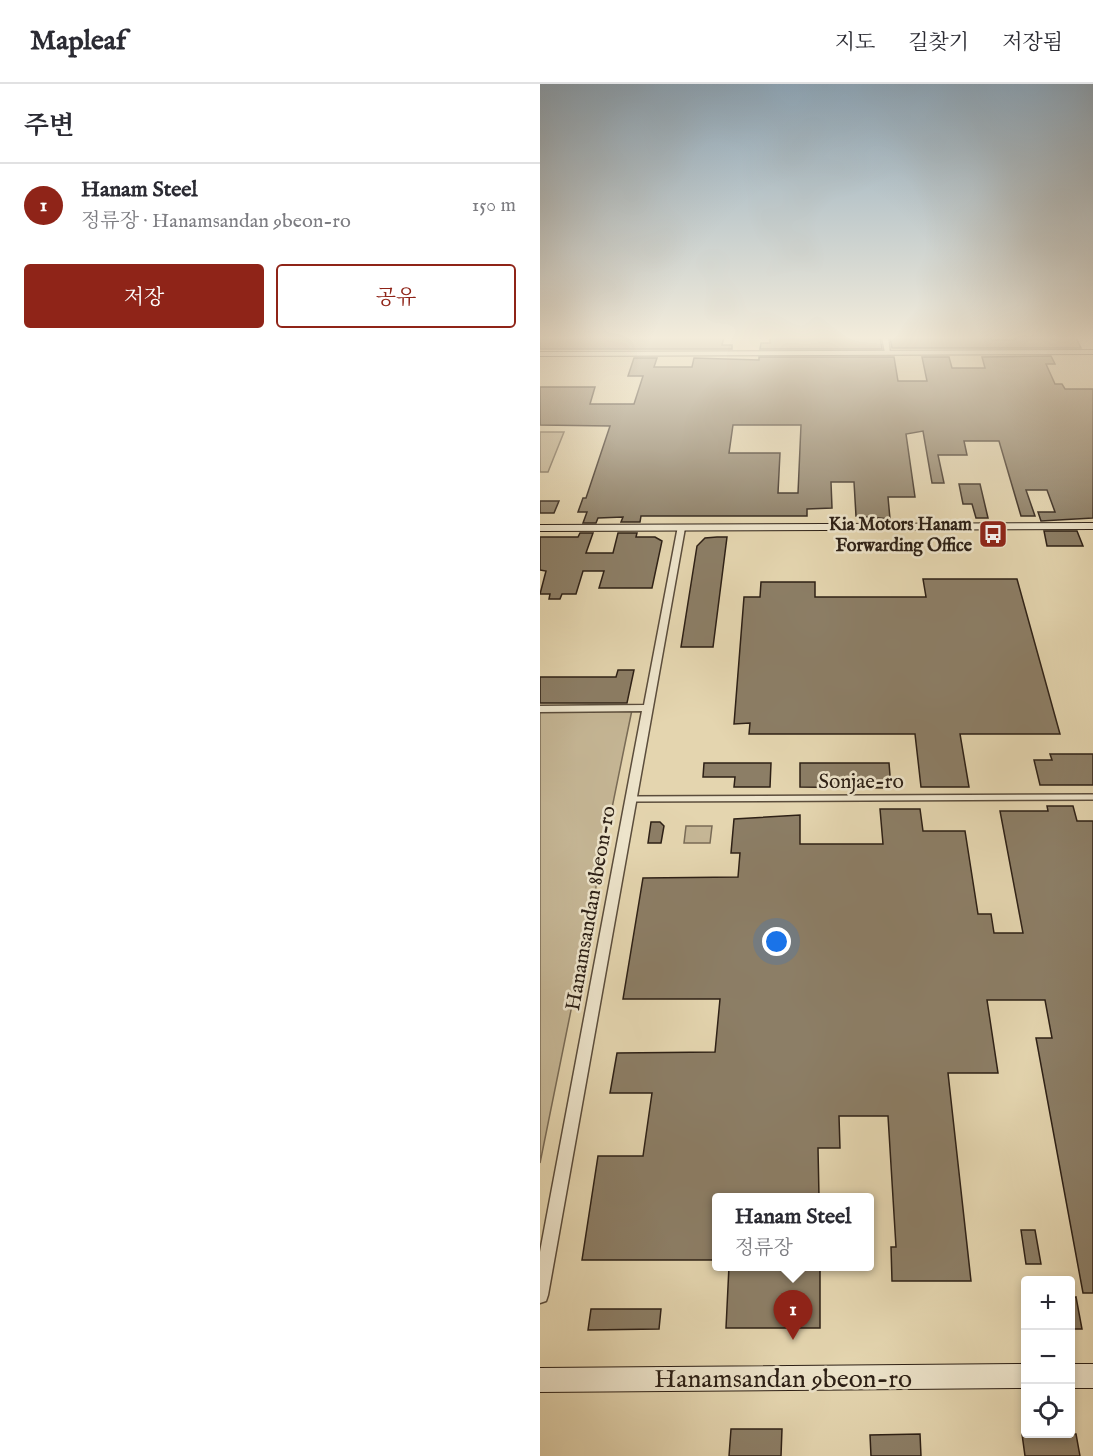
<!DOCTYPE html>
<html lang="ko">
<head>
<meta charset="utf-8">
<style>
	body { margin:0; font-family:"IM FELL English","Noto Serif KR",serif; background:#f2f2f3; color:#2b2b33 }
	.controls { position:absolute; right:18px; bottom:18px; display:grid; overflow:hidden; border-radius:6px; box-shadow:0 3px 9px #0003 }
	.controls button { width:54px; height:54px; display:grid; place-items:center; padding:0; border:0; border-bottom:2px solid #e1e1e2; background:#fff; color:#2b2b33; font:30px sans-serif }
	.you { position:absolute; left:237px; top:858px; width:21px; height:21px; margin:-15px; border:4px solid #fff; border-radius:50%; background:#1a73e8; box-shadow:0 0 0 9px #1a73e833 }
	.badge { display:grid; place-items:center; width:39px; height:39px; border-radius:50%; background:#8f2418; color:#fff; font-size:20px; font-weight:700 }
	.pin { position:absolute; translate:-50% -50px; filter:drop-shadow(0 2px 3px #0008) }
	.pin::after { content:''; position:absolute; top:32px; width:21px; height:18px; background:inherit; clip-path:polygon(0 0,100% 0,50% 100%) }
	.popup { position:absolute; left:172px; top:1109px; width:162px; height:78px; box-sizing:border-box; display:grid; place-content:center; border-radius:6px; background:#fff; filter:drop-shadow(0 2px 4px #0005); font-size:20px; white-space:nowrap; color:#7c7c81 }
	.popup b { font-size:22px; color:#2b2b33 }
	.popup::after { content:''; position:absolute; left:50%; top:100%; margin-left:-12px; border:12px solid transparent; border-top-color:#fff }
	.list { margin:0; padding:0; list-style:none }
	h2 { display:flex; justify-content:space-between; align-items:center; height:78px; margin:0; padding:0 24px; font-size:26px }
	h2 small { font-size:20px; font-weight:400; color:#7c7c81 }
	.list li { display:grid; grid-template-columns:39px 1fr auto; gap:18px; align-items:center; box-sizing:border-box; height:84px; padding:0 24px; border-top:2px solid #e1e1e2 }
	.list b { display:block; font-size:22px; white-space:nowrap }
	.list p { margin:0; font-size:20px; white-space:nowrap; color:#7c7c81 }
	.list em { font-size:20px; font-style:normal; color:#7c7c81 }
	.actions { display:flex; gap:12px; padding:18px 24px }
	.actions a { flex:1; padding:14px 0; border:2px solid #8f2418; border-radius:6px; text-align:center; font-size:21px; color:#8f2418 }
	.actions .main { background:#8f2418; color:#fff }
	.icon { flex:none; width:33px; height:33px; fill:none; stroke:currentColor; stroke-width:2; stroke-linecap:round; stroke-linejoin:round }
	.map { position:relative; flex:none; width:553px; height:1372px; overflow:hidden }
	header { display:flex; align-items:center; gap:36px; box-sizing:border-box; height:84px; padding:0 30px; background:#fff; border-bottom:2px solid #e1e1e2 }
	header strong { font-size:28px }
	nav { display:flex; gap:33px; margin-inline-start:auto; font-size:21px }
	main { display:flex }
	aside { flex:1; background:#fff }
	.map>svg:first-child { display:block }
	.green { fill:#c5b695; stroke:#796b56; stroke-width:1.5 }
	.building { fill:#8c7e66; stroke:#2d2016; stroke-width:1.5; fill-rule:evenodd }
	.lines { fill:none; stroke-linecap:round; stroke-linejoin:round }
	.lane-casing { stroke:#5b4d3c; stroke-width:8 }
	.street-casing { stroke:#5b4d3c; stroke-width:3 }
	.secondary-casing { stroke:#2d2016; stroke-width:2 }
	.lane { stroke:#ede4cb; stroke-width:5 }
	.street { fill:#ede4cb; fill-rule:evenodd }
	.secondary { fill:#ede4cb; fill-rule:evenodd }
	.labels { text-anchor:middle; stroke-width:5; stroke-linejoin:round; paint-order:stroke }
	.far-poi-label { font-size:18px; font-weight:bold; fill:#2d2016; stroke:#ede4cb; text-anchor:end }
	.street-label { font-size:21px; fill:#2d2016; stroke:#ede4cb }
	.near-street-label { font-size:26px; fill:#2d2016; stroke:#ede4cb }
</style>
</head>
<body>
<header>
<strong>Mapleaf</strong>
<nav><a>지도</a><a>길찾기</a><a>저장됨</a></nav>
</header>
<main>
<aside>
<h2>주변<small></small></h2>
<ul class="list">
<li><span class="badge">1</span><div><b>Hanam Steel</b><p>정류장 · Hanamsandan 9beon-ro</p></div><em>150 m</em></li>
</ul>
<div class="actions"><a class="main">저장</a><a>공유</a></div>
</aside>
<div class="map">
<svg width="553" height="1372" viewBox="0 0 553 1372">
	<rect width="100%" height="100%" fill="#e4d5af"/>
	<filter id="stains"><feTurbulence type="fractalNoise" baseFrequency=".00333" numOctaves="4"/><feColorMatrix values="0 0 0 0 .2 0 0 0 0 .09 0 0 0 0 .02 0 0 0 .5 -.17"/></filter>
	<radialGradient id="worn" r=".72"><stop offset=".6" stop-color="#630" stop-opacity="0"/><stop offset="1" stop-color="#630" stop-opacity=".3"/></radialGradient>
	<path class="green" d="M0 348H24L8 388H0Z
		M93 621 86 655 0 1079V622Z
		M146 742H172L170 759H144Z"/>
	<path class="building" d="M0 252H179L184 253 182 261H192V265H0Z
		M230 252 340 253 342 265H220L221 259H230Z
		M450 252 452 256H474L479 252H535L541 264H352L350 253Z
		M511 272 515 280H506L515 300H522L525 305H553V434L501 437 498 428H515L507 406H486L495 432H481L459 357H424L427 371H398L404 399H392L383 347 366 350 375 413H348L350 435 316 432 314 398H291L292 424 267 425V432H101L100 438H81L83 433 58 434 56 439H43L47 428H38L43 414H46L70 342 0 341V303H55L50 320H94L103 292H88L94 274H117L114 283H152L154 274 219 276V273H354L358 297H387L382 273H409L412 284H445L442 273ZM193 341H261L258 409H238L240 369H189Z
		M419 400H440L448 434H436L432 420H423Z
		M0 417H19L14 429H0Z
		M504 447H537L543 462H507Z
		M40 449H53L46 469H73L78 449H97L96 453H115L122 457 112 504H59L64 487H43L36 510H22L20 515H9L10 510H0L6 487 0 486V453H38Z
		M177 453H187L173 563H141L157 462 165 454Z
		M383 495H477L520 650H420L429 703H381L375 650H209L210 639 194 640 204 513H220L221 498H275V513H386Z
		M78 586H94L87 619H0V593H76Z
		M510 670H553V701H500L494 676H512Z
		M164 679H231L230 703H194L195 693H163Z
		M260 679H349L351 704 260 703Z
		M507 722H533L537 737H553V1209H543L496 954H512L505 916H447L458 989H408L431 1197H352L351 1163H356L348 1032H299L300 1064H278L279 1113H177V1176H42L58 1072H103L112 1009H70L77 969 175 968 180 915H83L103 794 198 793 200 769H191L194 735 260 731V760H343L340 725H380L383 747H425L438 830H451L454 849H483L460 727H508Z
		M111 738H120L124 742 121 759H108Z
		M481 1146H495L501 1180H486Z
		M189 1182H280V1244H186Z
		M536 1213 542 1245H531V1214Z
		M51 1225H121L119 1245 48 1246Z
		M191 1345H242L241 1372H189Z
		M380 1350 381 1372H331L330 1351Z
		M482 1350H536L540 1372H485Z"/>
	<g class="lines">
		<g class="lane-casing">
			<path id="lane" d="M90 715 553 713"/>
		</g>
		<g class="street-casing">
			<path id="street" d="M342 252H348L350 270 345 269Z
				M138 442H144L145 444 8 1211 6 1217 0 1219V1168L102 627 0 628V622L104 621Z"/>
		</g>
		<g class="secondary-casing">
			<path id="secondary" d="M553 266V270L0 272V268Z
				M553 439V445L0 447V441Z
				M485 1280V1304L0 1308V1284Z
				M530 1280H553V1304H530Z"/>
		</g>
		<use href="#lane" class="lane"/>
		<use href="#street" class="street"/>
		<use href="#secondary" class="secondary"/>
	</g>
	<linearGradient id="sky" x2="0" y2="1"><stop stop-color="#8da8bc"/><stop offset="0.57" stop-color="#f3ecdb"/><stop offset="1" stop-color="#f3ecdb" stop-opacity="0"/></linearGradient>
	<rect width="553" height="445" fill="url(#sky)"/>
	<defs>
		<g id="bus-square" transform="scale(1.5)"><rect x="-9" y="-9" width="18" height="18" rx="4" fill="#8f2418" stroke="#ede4cb"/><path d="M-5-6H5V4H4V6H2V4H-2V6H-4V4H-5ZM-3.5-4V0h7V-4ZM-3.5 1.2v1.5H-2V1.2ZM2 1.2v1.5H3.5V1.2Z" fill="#fff"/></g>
	</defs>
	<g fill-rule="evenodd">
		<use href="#bus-square" x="453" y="450"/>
	</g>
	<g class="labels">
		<g class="far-poi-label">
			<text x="432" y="446">Kia Motors Hanam<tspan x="432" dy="21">Forwarding Office</tspan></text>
		</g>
		<g class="street-label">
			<text x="321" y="704">Sonjae-ro</text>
			<text transform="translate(50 824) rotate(-80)" y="7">Hanamsandan 8beon-ro</text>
		</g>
		<g class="near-street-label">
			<text x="243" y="1303">Hanamsandan 9beon-ro</text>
		</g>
	</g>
	<rect width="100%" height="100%" filter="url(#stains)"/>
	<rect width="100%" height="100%" fill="url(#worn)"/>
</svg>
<div class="controls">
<button>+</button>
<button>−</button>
<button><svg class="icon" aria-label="locate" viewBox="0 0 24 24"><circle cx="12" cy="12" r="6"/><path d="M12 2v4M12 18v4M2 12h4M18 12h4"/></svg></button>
</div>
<div class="you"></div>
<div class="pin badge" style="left:253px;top:1256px">1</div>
<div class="popup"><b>Hanam Steel</b>정류장</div>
</div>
</main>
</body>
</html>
